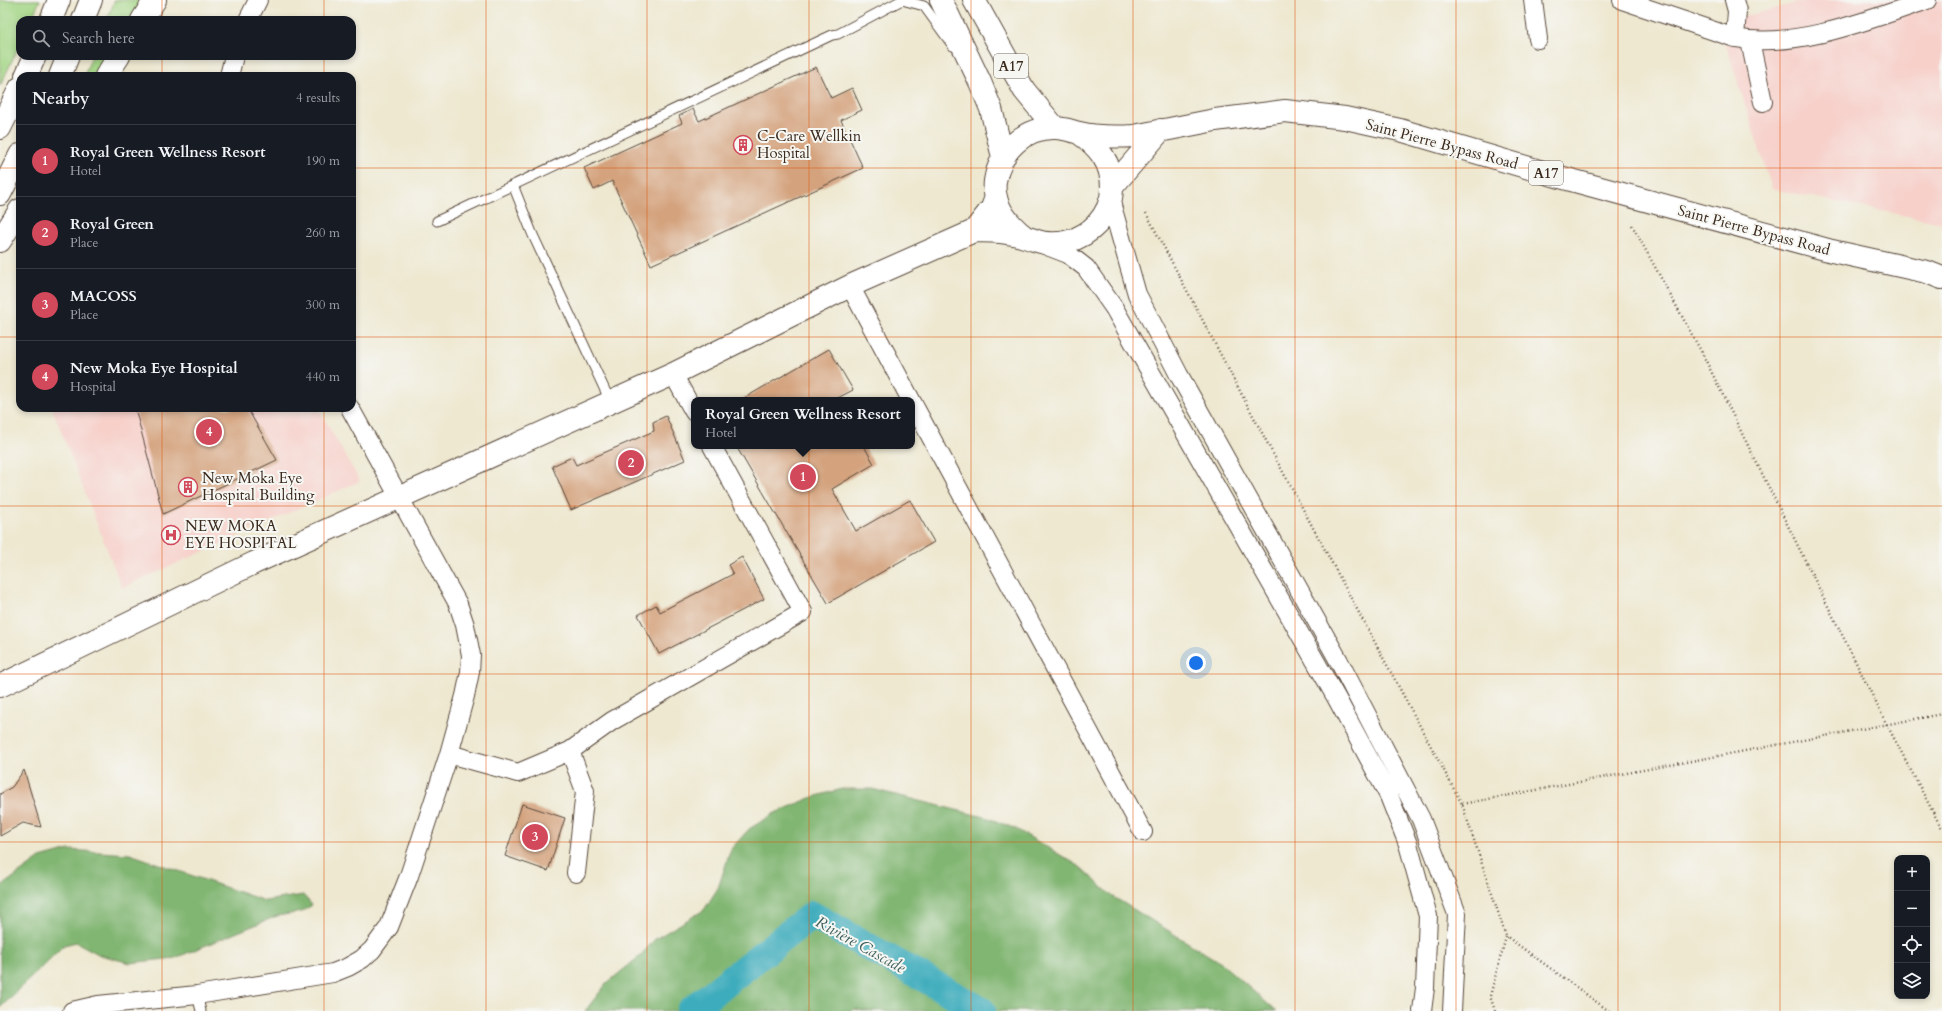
<!DOCTYPE html>
<html lang="en">
<head>
<meta charset="utf-8">
<style>
	body { margin:0; font-family:Cardo,serif; background:#242831; color:#f1f3f6 }
	.controls { position:absolute; right:12px; bottom:12px; display:grid; overflow:hidden; border-radius:8px; box-shadow:0 2px 6px #0003 }
	.controls button { width:36px; height:36px; display:grid; place-items:center; padding:0; border:0; border-bottom:1px solid #363941; background:#171b24; color:#f1f3f6; font:20px sans-serif }
	.you { position:absolute; left:1196px; top:663px; width:14px; height:14px; margin:-10px; border:3px solid #fff; border-radius:50%; background:#1a73e8; box-shadow:0 0 0 6px #1a73e833 }
	.badge { display:grid; place-items:center; width:26px; height:26px; border-radius:50%; background:#d1495b; color:#fff; font-size:13px; font-weight:700 }
	.pin { position:absolute; translate:-50% -50%; border:2px solid #fff; box-shadow:0 1px 4px #0006 }
	.popup { position:absolute; left:691px; top:397px; width:224px; height:52px; box-sizing:border-box; display:grid; place-content:center; border-radius:8px; background:#171b24; filter:drop-shadow(0 1px 3px #0005); font-size:13px; white-space:nowrap; color:#9ea1a6 }
	.popup b { font-size:15px; color:#f1f3f6 }
	.popup::after { content:''; position:absolute; left:50%; top:100%; margin-left:-8px; border:8px solid transparent; border-top-color:#171b24 }
	.list { margin:0; padding:0; list-style:none }
	h2 { display:flex; justify-content:space-between; align-items:center; height:52px; margin:0; padding:0 16px; font-size:17px }
	h2 small { font-size:13px; font-weight:400; color:#9ea1a6 }
	.list li { display:grid; grid-template-columns:26px 1fr auto; gap:12px; align-items:center; box-sizing:border-box; height:72px; padding:0 16px; border-top:1px solid #363941 }
	.list b { display:block; font-size:15px; white-space:nowrap }
	.list p { margin:0; font-size:13px; white-space:nowrap; color:#9ea1a6 }
	.list em { font-size:13px; font-style:normal; color:#9ea1a6 }
	.icon { flex:none; width:22px; height:22px; fill:none; stroke:currentColor; stroke-width:2; stroke-linecap:round; stroke-linejoin:round }
	.map { position:relative; flex:none; width:1942px; height:1011px; overflow:hidden }
	.search { position:absolute; background:#171b24; box-shadow:0 2px 6px #0003; left:16px; top:16px; width:340px; height:44px; display:flex; align-items:center; gap:10px; box-sizing:border-box; padding:0 14px; border-radius:12px; color:#9ea1a6; font-size:15px }
	.panel { position:absolute; background:#171b24; box-shadow:0 2px 6px #0003; left:16px; top:72px; width:340px; height:340px; border-radius:12px }
	.map>svg:first-child { display:block }
	.built { fill:#f7d0ca }
	.green { fill:#a2d584; stroke:#6e8051 }
	.forest { fill:#81b672; stroke:#5e7048 }
	.lines { fill:none; stroke-linecap:round; stroke-linejoin:round }
	.river { stroke:#3eacbc; stroke-width:28 }
	.building { fill:#d4a37e }
	.service-casing { stroke:#564639; stroke-width:11 }
	.minor-casing { stroke:#564639; stroke-width:20 }
	.primary-casing { stroke:#564639; stroke-width:24 }
	.trunk-casing { stroke:#564639; stroke-width:24 }
	.path { stroke:#564639; stroke-width:2.5; stroke-dasharray:1 3; stroke-linecap:butt }
	.service { stroke:#fff; stroke-width:9 }
	.minor { stroke:#fff; stroke-width:18 }
	.primary { stroke:#fff; stroke-width:22 }
	.trunk { stroke:#fff; stroke-width:22 }
	.grid { fill:none; stroke:#df570d; stroke-width:1; stroke-opacity:0.55 }
	.labels { text-anchor:middle; stroke-width:4; stroke-linejoin:round; paint-order:stroke }
	.shield { fill:#f6f6f2; stroke:#73675e; stroke-width:1 }
	.shield-label { font-size:14px; font-weight:bold; fill:#3b2a1e }
	.poi-label { font-size:15px; fill:#3b2a1e; stroke:#f6f6f2; text-anchor:start }
	.street-label { font-size:15px; fill:#3b2a1e; stroke:#f6f6f2 }
	.water-label { font-size:16px; font-style:italic; fill:#3c5e5d; stroke:#f6f6f2 }
</style>
</head>
<body>
<div class="map">
<svg width="1942" height="1011" viewBox="0 0 1942 1011">
	<rect width="100%" height="100%" fill="#f6f6f2"/>
	<filter id="ink" filterUnits="userSpaceOnUse"><feTurbulence type="fractalNoise" baseFrequency=".025" numOctaves="2"/><feDisplacementMap in="SourceGraphic" scale="8" xChannelSelector="R" yChannelSelector="G"/><feConvolveMatrix kernelMatrix="1 2 1 2 8 2 1 2 1" color-interpolation-filters="sRGB"/></filter>
	<filter id="wash" filterUnits="userSpaceOnUse"><feTurbulence type="fractalNoise" baseFrequency=".012" numOctaves="4" result="noise"/><feDisplacementMap in="SourceGraphic" scale="16" xChannelSelector="R" yChannelSelector="G"/><feGaussianBlur stdDeviation="0.9" result="paint"/><feColorMatrix in="noise" values="0 0 0 0 0 0 0 0 0 0 0 0 0 0 0 0 0 1.4 0 .05"/><feComposite in="paint" operator="in"/></filter>
	<g filter="url(#wash)">
		<rect width="100%" height="100%" fill="#eee8d0"/>
		<path class="built" d="M1808 0H1942V223L1772 189 1719 23Z
			M52 408H318L360 481 122 588Z"/>
		<path class="green" d="M0 0H40L31 20H20V44L0 86Z
			M115 0H144L131 20H107Z
			M92 56H109L97 76H84Z"/>
		<path class="forest" d="M842 789H872L988 818 1016 829 1079 866 1112 896 1221 963 1276 1011H862L855 1009 851 1011H585L607 983 640 956 655 939 704 910 718 888 731 849 749 829 775 813 813 797Z
			M69 850 130 854 265 901 303 895 312 905 302 912 277 916 175 958 130 963 100 955 76 942 64 945 0 1008V887L40 858Z"/>
		<g class="lines">
			<path class="river" d="M690 1011 812 915 982 1011"/>
		</g>
		<g id="blocks">
			<path class="building" d="M816 67 831 98 852 88 862 110 841 120 863 168 651 265 612 181 594 190 584 168 682 123 679 116 693 109 699 121Z
				M829 349 853 390 834 400H741Z
				M135 408H247L277 460 163 514Z
				M666 416 685 460 571 510 552 466 572 457 576 465 654 431 653 422Z
				M736 446H864L874 464 832 489 856 531 910 500 934 542 828 603Z
				M742 557 764 599 659 654 638 615 656 605 660 612 733 574 728 565Z
				M24 770 41 827 23 823 0 836V794L12 787Z
				M522 804 565 818 548 871 505 856Z"/>
		</g>
	</g>
	<g filter="url(#ink)">
		<use href="#blocks" fill-opacity="0" stroke="#564639" stroke-width="1"/>
		<g class="lines">
			<g class="service-casing">
				<path id="service" d="M513 185 532 233 610 401
					M437 221 832 35 838 34 902 0 924 6 953 46
					M197 995 201 1011"/>
			</g>
			<g class="minor-casing">
				<path id="minor" d="M1533 0 1538 39
					M1622 0 1735 38C1796 49 1869 20 1927 0
					M1734 0 1737 11 1735 38
					M248 20 258 0
					M1750 41 1763 102
					M229 76 234 56
					M1110 199 1137 294 1179 375 1339 661 1421 819 1457 914 1452 1011
					M1042 244 1068 254 1086 268 1114 308 1337 699 1389 796 1408 844 1428 916 1425 988 1422 1011
					M850 286 911 400
					M673 374 694 412
					M912 402 1143 832
					M570 751 585 791 576 873
					M449 754 518 773 570 751 612 721 803 612 712 446
					M72 1011 98 1005 197 995 333 973 348 967 362 959 372 950 389 927 409 876 449 754 465 696 470 672 471 655 465 625 458 604 350 408"/>
			</g>
			<g class="primary-casing">
				<path id="primary" d="M941 0 980 82 991 109 1003 157
					M974 0 1024 90 1055 128
					M1112 187 1161 130
					M974 231C985 231 996 231 1007 233 1017 234 1025 237 1034 240 1056 248 1081 241 1097 224 1106 214 1112 201 1112 188 1112 163 1099 147 1079 133
					M1025 237C1007 223 992 205 995 181 1000 151 1024 127 1055 128 1064 128 1071 131 1079 133 1096 137 1116 137 1134 136L1215 120 1285 111 1345 118 1400 130 1560 177 1832 251 1927 272 1942 278
					M0 686 254 563 673 374 850 286 974 231 992 208 996 197"/>
			</g>
			<g class="trunk-casing">
				<path id="trunk" d="M51 20 59 0
					M83 20 91 0
					M142 20 155 0
					M26 76 35 56
					M60 76 68 56
					M106 76 119 56
					M0 128 20 88
					M0 194 20 155
					M0 241 20 210"/>
			</g>
			<path class="path" d="M1146 213 1270 448 1462 804 1506 936 1609 1011
				M1632 225 1701 351 1887 725 1942 829
				M1462 804 1942 714
				M1495 1011 1490 996 1506 937"/>
			<use href="#service" class="service"/>
			<use href="#minor" class="minor"/>
			<use href="#primary" class="primary"/>
			<use href="#trunk" class="trunk"/>
		</g>
	</g>
	<path class="grid" d="M162 0V20M324 0V20M486 0V1011M647 0V1011M809 0V1011M971 0V1011M1133 0V1011M1295 0V1011M1456 0V1011M1618 0V1011M1780 0V1011M162 56V76M324 56V76M0 168H20M352 168H1942M0 337H20M352 337H1942M162 408V1011M324 408V1011M0 506H1942M0 674H1942M0 842H1942"/>
	<defs>
		<g id="building-ring" transform="scale(1)"><circle r="9.5" fill="#f6f6f2" stroke="#d1495b" stroke-width="1.5"/><path d="M-4-6H4V6H1V3H-1V6H-4ZM-2.5-4.3h1.7v1.8h-1.7ZM.8-4.3h1.7v1.8H.8ZM-2.5-1h1.7V.8h-1.7ZM.8-1h1.7V.8H.8Z" fill="#d1495b"/></g>
		<g id="hospital-ring" transform="scale(1)"><circle r="9.5" fill="#f6f6f2" stroke="#d1495b" stroke-width="1.5"/><path d="M-5-5h3v3.5h4V-5h3V5h-3V1.5h-4V5h-3Z" fill="#d1495b"/></g>
	</defs>
	<g fill-rule="evenodd">
		<use href="#building-ring" x="743" y="145"/>
		<use href="#building-ring" x="188" y="487"/>
		<use href="#hospital-ring" x="171" y="535"/>
	</g>
	<g class="labels">
		<g class="shield">
			<rect x="994" y="54" width="34" height="24" rx="3"/>
			<rect x="1529" y="161" width="34" height="24" rx="3"/>
		</g>
		<g class="shield-label">
			<text x="1011" y="71">A17</text>
			<text x="1546" y="178">A17</text>
		</g>
		<g class="poi-label">
			<text x="757" y="141">C-Care Wellkin<tspan x="757" dy="17">Hospital</tspan></text>
			<text x="202" y="483">New Moka Eye<tspan x="202" dy="17">Hospital Building</tspan></text>
			<text x="185" y="531">NEW MOKA<tspan x="185" dy="17">EYE HOSPITAL</tspan></text>
		</g>
		<g class="street-label">
			<text transform="translate(1442 144) rotate(15)" y="5">Saint Pierre Bypass Road</text>
			<text transform="translate(1754 230) rotate(15)" y="5">Saint Pierre Bypass Road</text>
		</g>
		<g class="water-label">
			<text transform="translate(861 944) rotate(29)" y="6">Rivière Cascade</text>
		</g>
	</g>
</svg>
<div class="controls">
<button>+</button>
<button>−</button>
<button><svg class="icon" aria-label="locate" viewBox="0 0 24 24"><circle cx="12" cy="12" r="6"/><path d="M12 2v4M12 18v4M2 12h4M18 12h4"/></svg></button>
<button><svg class="icon" aria-label="layers" viewBox="0 0 24 24"><path d="M12 4l9 5-9 5-9-5zM3 14l9 5 9-5"/></svg></button>
</div>
<div class="you"></div>
<div class="pin badge" style="left:803px;top:477px">1</div>
<div class="popup"><b>Royal Green Wellness Resort</b>Hotel</div>
<div class="pin badge" style="left:631px;top:463px">2</div>
<div class="pin badge" style="left:535px;top:837px">3</div>
<div class="pin badge" style="left:209px;top:432px">4</div>
<div class="search"><svg class="icon" aria-label="search" viewBox="0 0 24 24"><circle cx="10" cy="10" r="6"/><path d="M15 15l6 6"/></svg>Search here</div>
<section class="panel">
<h2>Nearby<small>4 results</small></h2>
<ul class="list">
<li><span class="badge">1</span><div><b>Royal Green Wellness Resort</b><p>Hotel</p></div><em>190 m</em></li>
<li><span class="badge">2</span><div><b>Royal Green</b><p>Place</p></div><em>260 m</em></li>
<li><span class="badge">3</span><div><b>MACOSS</b><p>Place</p></div><em>300 m</em></li>
<li><span class="badge">4</span><div><b>New Moka Eye Hospital</b><p>Hospital</p></div><em>440 m</em></li>
</ul>
</section>
</div>
</body>
</html>
